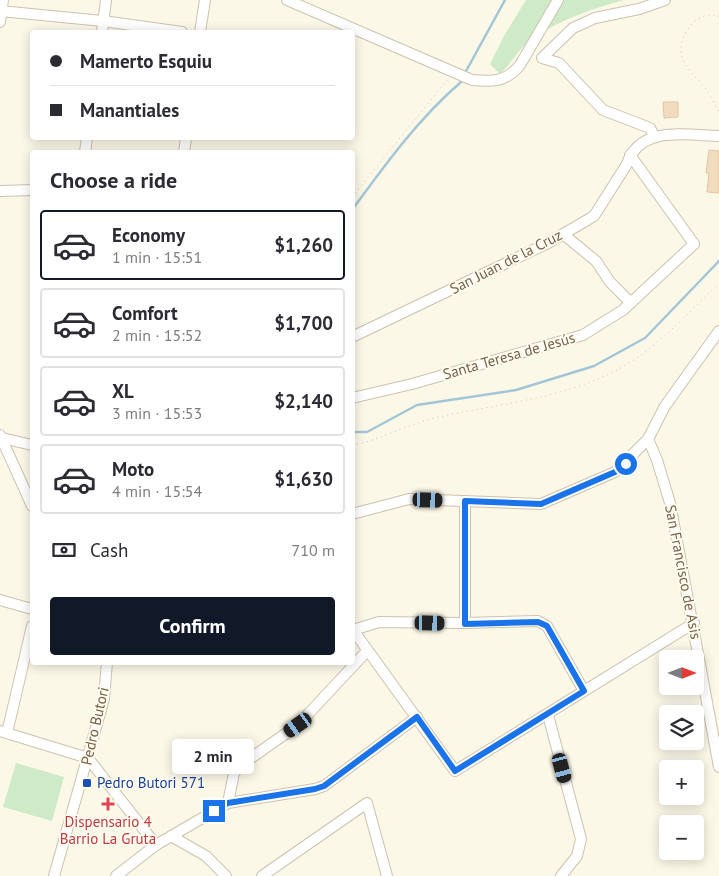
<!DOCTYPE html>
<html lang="en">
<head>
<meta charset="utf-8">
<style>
	body { margin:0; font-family:"PT Sans",sans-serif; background:#f2f2f3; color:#2b2b33; height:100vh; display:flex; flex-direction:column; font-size:19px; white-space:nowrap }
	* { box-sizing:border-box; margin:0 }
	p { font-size:16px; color:#7c7c81 }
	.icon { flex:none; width:28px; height:28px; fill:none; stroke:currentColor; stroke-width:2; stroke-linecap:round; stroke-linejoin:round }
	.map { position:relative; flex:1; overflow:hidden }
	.side { position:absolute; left:30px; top:150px; width:325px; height:515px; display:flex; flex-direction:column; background:#fff; border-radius:5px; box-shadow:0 2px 12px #0003 }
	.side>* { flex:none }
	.top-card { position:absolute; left:30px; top:30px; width:325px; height:110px; border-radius:5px; box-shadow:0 2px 12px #0003; display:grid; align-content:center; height:110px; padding:0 20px; background:#fff }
	.needle { width:32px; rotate:90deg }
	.controls { position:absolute; left:659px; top:650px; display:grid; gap:10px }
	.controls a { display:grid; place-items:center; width:45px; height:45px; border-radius:5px; background:#fff; box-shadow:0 2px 12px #0003; font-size:25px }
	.end { position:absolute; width:22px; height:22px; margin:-11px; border:6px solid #1a73e8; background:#fff; box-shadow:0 0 0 2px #fff }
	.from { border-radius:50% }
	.bubble { position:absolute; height:35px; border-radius:5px; background:#fff; box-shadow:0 2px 12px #0003; font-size:16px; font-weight:700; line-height:35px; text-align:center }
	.car { position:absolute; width:15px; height:30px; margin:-15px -8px; border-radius:6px; box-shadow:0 0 4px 1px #0007; background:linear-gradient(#222 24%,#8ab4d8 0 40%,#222 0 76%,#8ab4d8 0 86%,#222 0) }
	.top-card b { display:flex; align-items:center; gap:18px; height:48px; font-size:19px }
	.top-card b+b { border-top:1px solid #e1e1e2 }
	.top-card i { width:12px; height:12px; background:#2b2b33 }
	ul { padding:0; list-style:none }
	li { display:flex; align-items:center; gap:15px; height:70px; margin:0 10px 8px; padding:0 10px; border:2px solid #e1e1e2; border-radius:5px }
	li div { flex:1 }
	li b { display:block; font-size:19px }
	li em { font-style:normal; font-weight:700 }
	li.on { border-color:#111827 }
	li>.icon { width:45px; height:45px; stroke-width:1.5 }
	h2 { padding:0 20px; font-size:22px; line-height:60px }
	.pay { display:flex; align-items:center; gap:12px; height:55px; padding:0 20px; font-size:19px }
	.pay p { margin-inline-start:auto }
	.action { display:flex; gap:10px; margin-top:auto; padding:10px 20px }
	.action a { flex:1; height:58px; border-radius:5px; background:#111827; color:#fff; font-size:20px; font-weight:700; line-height:58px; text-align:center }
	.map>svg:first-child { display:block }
</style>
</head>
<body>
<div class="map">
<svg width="719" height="876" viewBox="0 0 719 876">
	<rect width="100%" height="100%" fill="#fcf8e8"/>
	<g fill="#cfeac6">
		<path d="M526 0H624C591 9 545 24 520 50 513 58 508 67 500 74L490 64 505 34Z"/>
		<polygon points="16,763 64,777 52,821 3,807"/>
	</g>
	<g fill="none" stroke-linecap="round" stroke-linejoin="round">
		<g stroke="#a3c6d7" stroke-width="2.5">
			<polyline points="465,73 505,0"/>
			<path d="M352 210C385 165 418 119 461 82"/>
			<polyline points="352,432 367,432 417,405 516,390 594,366 645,338 719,261"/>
		</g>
	</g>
	<g fill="#f1dcc0" stroke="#e3c5a1">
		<polygon points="663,102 678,102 678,117 664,118"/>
		<polygon points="709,150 719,151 719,193 707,192 709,173 706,173"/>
	</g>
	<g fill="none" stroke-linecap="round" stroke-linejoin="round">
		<g stroke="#cec1ae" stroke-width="12">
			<g id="minor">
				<path d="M287 0 472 80C493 82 506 82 520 65L558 0"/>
				<polyline points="0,11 103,21 182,32"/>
				<polyline points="0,22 3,0"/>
				<polyline points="102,32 106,0"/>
				<polyline points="200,32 205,0"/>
				<polyline points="654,136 650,128 603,110 559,63 542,58 573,28 595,18 639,9 665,0"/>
				<polyline points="85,152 87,138"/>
				<polyline points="184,152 186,138"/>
				<polyline points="0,191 32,190"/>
				<polyline points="563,234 596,261 610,282 631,303"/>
				<path d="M352 337 548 243 594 216 627 164C640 125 686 135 719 136"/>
				<polyline points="352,398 412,384 583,335 623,310 694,244 630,155"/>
				<polyline points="0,435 32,506"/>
				<polyline points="648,439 657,460 670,503 719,767"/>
				<polyline points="0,440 2,438 32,445"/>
				<polyline points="465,501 465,623"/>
				<polyline points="352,514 409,499 541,504 615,472 648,439 665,406 719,331"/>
				<polyline points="0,600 32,609"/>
				<polyline points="584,691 547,626 538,621 465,623 379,622 353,630 455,771 694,623"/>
				<polyline points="548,715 581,839 577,856 561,876"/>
				<polyline points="0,731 88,758"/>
				<polyline points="7,733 32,626"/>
				<polyline points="88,758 156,845"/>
				<polyline points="228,803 234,773 241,765 298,725 367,651"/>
				<polyline points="171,836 206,856 226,876"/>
				<polyline points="54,876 104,699 107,662"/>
				<polyline points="116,876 156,845 228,803 315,789 324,786 417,717"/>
				<polyline points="262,876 367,803 387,876"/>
			</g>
		</g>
		<g stroke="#d6c0a3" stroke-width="1" stroke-dasharray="1 4" stroke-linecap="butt">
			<path d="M719 17C698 7 676 37 682 57 687 70 697 78 706 89 711 96 715 105 719 113"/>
			<polyline points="352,197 448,79"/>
			<path d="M352 445C383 440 408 423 439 417 511 401 589 397 649 349 674 329 696 305 719 284"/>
		</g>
		<use href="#minor" stroke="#fff" stroke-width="10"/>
	</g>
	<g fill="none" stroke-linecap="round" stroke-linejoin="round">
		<polyline stroke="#1a73e8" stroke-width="6" points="214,811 228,803 315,789 324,786 417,717 455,771 584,691 547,626 538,622 465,624 465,501 541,504 615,472 626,464"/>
	</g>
	<rect fill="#1a4fb4" stroke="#fffbef" stroke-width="2" x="82" y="778" width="10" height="10" rx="2.5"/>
	<path fill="#e0444e" stroke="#fffbef" stroke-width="2" d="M105.5 796.5h5v5h5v5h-5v5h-5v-5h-5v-5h5z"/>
	<g text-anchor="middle" stroke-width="4" stroke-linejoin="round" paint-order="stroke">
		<g font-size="15" fill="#76624c" stroke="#fffbef">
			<text transform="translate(506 262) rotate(-27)" y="5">San Juan de la Cruz</text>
			<text transform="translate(509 356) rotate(-16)" y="5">Santa Teresa de Jesús</text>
			<text transform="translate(683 572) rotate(79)" y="5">San Francisco de Asis</text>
			<text transform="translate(95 726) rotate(-77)" y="5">Pedro Butori</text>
		</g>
		<g font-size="15" fill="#164399" stroke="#fffbef" text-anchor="start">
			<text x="97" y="788">Pedro Butori 571</text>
		</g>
		<g font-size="15" fill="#be3a42" stroke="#fffbef">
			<text x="108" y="827">Dispensario 4<tspan x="108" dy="17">Barrio La Gruta</tspan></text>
		</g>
	</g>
</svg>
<div class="controls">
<a><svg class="needle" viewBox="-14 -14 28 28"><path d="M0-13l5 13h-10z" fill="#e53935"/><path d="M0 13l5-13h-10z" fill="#7c7c81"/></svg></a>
<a><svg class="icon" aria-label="layers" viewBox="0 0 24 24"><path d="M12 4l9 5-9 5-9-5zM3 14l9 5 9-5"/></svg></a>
<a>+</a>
<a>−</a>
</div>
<i class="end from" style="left:626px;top:464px"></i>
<i class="end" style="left:214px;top:811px"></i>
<div class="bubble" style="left:172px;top:739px;width:82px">2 min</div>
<i class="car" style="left:428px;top:500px;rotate:92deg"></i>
<i class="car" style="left:430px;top:623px;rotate:91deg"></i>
<i class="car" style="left:298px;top:725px;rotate:235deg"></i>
<i class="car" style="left:562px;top:768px;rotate:165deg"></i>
<div class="top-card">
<b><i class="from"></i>Mamerto Esquiu</b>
<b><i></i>Manantiales</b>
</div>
<section class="side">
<h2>Choose a ride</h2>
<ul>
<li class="on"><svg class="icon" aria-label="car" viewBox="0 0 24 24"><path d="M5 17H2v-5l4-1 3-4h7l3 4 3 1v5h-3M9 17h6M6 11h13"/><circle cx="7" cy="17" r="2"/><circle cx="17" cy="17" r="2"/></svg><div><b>Economy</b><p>1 min · 15:51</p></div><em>$1,260</em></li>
<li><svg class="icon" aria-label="car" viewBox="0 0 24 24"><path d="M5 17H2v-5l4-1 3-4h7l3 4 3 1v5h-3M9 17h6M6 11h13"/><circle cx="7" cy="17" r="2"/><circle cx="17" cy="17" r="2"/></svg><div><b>Comfort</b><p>2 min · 15:52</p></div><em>$1,700</em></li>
<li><svg class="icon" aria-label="car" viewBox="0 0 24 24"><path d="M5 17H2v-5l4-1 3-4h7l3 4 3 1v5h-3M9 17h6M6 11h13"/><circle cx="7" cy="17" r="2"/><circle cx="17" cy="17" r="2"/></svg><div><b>XL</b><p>3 min · 15:53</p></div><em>$2,140</em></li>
<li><svg class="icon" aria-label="car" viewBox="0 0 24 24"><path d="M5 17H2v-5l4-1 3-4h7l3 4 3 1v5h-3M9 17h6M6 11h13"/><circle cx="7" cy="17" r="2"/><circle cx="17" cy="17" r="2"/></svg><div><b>Moto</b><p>4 min · 15:54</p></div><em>$1,630</em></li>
</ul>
<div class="pay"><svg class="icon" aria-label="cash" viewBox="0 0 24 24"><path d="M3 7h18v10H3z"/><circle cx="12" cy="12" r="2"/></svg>Cash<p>710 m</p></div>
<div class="action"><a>Confirm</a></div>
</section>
</div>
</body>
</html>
